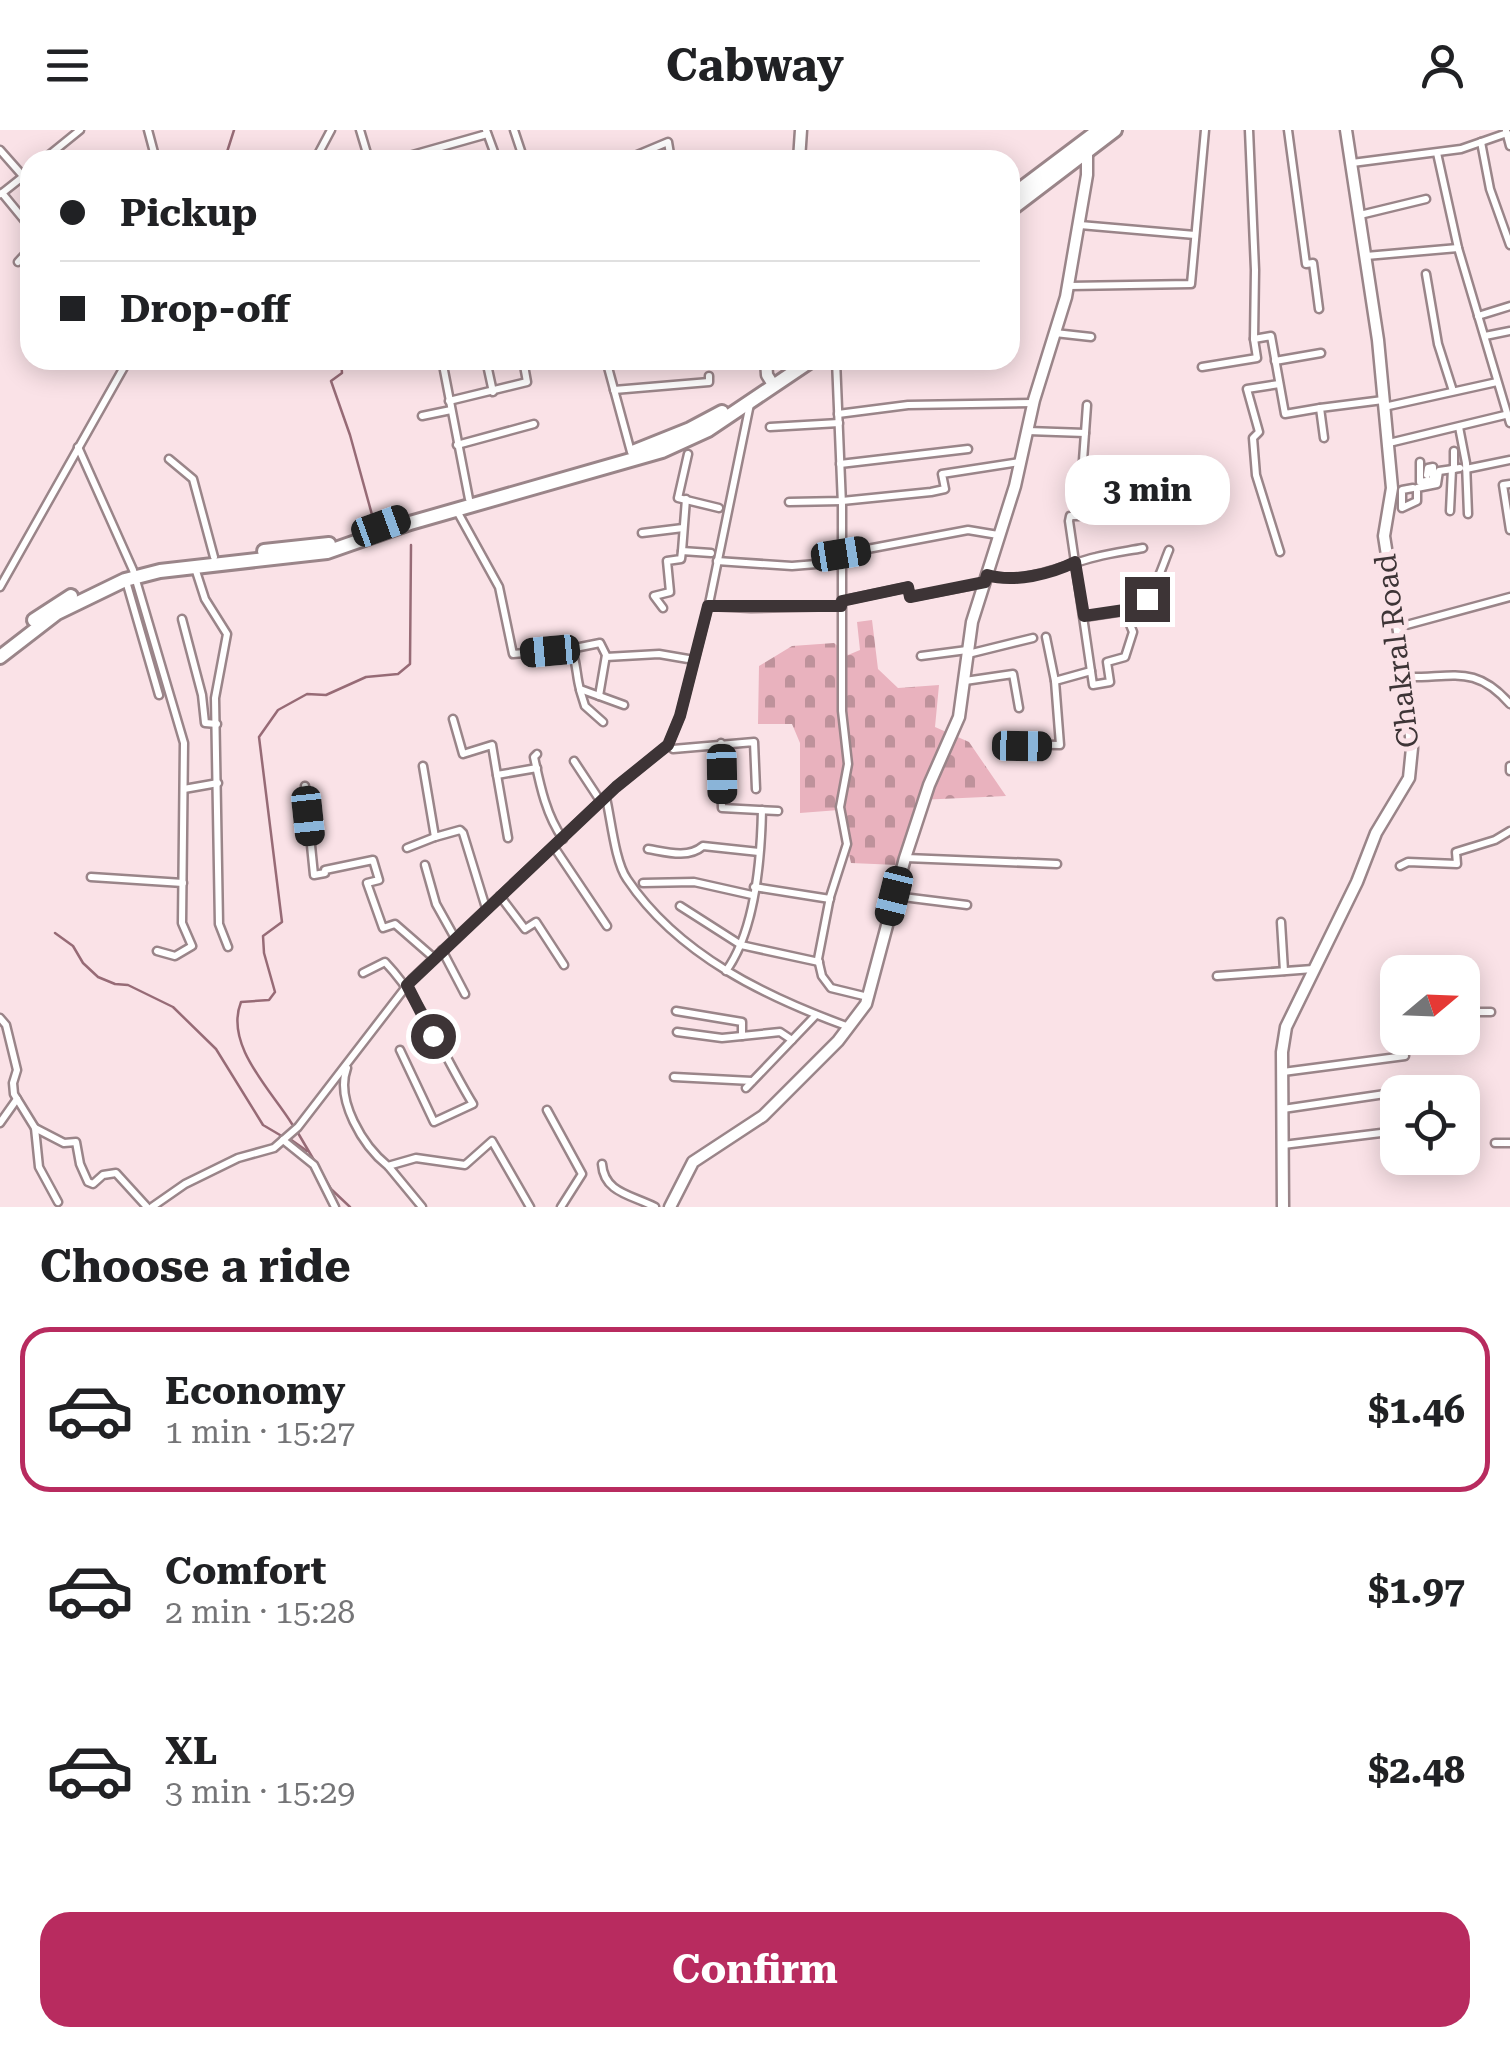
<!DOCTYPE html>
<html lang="en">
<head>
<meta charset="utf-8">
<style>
	body { margin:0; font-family:"Roboto Serif",serif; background:#f6f6f6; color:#202124; height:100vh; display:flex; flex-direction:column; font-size:38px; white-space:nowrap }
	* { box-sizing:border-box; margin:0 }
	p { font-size:32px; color:#757577 }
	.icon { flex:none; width:55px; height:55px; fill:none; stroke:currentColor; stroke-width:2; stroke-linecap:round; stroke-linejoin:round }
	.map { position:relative; height:1077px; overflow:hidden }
	.drawer { display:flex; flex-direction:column; background:#fff; flex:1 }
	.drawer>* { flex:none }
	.top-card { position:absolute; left:20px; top:20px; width:1000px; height:220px; border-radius:30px; box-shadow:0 5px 25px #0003; display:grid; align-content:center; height:220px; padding:0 40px; background:#fff }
	.needle { width:65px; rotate:71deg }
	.controls { position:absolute; left:1380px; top:825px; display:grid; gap:20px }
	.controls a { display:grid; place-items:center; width:100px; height:100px; border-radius:20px; background:#fff; box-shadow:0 5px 25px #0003; font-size:50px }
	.end { position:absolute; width:45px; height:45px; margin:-22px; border:12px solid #3d3436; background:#fff; box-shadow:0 0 0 5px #fff }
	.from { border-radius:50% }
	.bubble { position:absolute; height:70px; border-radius:30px; background:#fff; box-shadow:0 5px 25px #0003; font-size:32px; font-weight:700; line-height:70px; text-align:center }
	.car { position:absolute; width:30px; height:60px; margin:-30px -15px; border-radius:12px; box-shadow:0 0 8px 2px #0007; background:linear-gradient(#222 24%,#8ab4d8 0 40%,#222 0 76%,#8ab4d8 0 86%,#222 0) }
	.top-card b { display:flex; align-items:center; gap:35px; height:95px; font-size:38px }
	.top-card b+b { border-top:2px solid #e0e0e0 }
	.top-card i { width:25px; height:25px; background:#202124 }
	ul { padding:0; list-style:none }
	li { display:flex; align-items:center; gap:30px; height:165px; margin:0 20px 15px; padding:0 20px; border:5px solid transparent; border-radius:30px }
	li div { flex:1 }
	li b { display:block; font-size:38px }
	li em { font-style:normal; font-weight:700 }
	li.active { border-color:#b82b5f }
	li>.icon { width:90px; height:90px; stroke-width:1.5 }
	h2 { padding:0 40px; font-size:45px; line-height:120px }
	.button { display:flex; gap:20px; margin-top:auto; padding:20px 40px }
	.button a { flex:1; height:115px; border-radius:30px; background:#b82b5f; color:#fff; font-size:40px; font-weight:700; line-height:115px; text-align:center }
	header { display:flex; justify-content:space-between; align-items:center; height:130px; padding:0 40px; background:#fff; font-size:45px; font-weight:700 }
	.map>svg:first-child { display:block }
</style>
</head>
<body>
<header><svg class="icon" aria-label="menu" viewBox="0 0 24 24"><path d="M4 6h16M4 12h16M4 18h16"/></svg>Cabway<svg class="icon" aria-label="person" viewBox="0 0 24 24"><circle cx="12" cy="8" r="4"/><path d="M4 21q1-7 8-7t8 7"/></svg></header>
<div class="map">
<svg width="1510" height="1077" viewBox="0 0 1510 1077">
	<defs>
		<pattern id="cemetery-stones" width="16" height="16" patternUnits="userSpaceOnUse" patternTransform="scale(2.5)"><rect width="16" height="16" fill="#e9b2be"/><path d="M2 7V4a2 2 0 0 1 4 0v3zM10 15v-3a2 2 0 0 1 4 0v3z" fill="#be929b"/></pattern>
	</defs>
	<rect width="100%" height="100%" fill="#fae2e7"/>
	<polygon fill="url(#cemetery-stones)" points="872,490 878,539 898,558 939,555 935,597 969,612 1006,666 919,670 897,735 851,733 839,680 800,683 800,613 792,594 758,594 759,536 792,516 834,513 848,525 860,520 857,492"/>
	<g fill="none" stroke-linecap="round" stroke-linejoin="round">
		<g stroke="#976b76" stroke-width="2.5">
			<polyline points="228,30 227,22 234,0"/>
			<polyline points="341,230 342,243 331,251 350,305 374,392"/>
			<polyline points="55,803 73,816 83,833 98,847 115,854 128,855 173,877 216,919 263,995 280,1005"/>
			<path d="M292 994C271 960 224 915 241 872L269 870 275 862 264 823 263 806 282 792 259 607 278 580 307 564 326 565 366 547 398 544 410 534 411 415"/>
			<polyline points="298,1003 331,1059 350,1077"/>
			<polyline points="290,1009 307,1021"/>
		</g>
		<g stroke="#9a8589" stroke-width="11">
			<g id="street">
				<polyline points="148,0 156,30"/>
				<polyline points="360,0 369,30"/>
				<polyline points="486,0 497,30"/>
				<polyline points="514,0 524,30"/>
				<polyline points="1288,0 1306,134 1313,133 1319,179"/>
				<polyline points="1506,1 1510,16"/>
				<polyline points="1481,12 1490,59 1510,115"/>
				<polyline points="0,20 23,46"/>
				<polyline points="1437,23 1458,118 1510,293"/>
				<polyline points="43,30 80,0"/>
				<polyline points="315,30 331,0"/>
				<polyline points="395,30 487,4"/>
				<polyline points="625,30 668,12 671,30"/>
				<polyline points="1352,33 1461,19 1507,3"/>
				<polyline points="2,63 30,97"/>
				<polyline points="1,64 30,41"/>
				<polyline points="1360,85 1426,69"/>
				<polyline points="1080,95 1195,105"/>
				<polyline points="1366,126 1458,118"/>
				<polyline points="18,132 30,119"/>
				<polyline points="1426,144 1438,214 1453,261"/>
				<polyline points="1069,156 1191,154 1205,0"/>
				<polyline points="1478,186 1510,176"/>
				<polyline points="1055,203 1091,207"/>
				<polyline points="1485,206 1510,201"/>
				<polyline points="1254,209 1271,206 1285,284 1320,278"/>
				<polyline points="442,230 469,369"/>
				<polyline points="486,230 493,262"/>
				<polyline points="606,230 631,322"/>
				<polyline points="836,230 842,375 842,581 848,634 840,677 847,714 830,767 818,829 822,846 831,858 868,867"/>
				<polyline points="1275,231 1321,223"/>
				<polyline points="1202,237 1257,228 1254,209 1255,140 1249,0"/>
				<polyline points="1279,254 1247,259 1259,302 1253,308 1256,345 1280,422"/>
				<polyline points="614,260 709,252 709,246"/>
				<polyline points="449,271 527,252 523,230"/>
				<path d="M1087 275 1079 386H1070L1069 391 1093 555 1110 552 1107 532 1125 527 1133 502 1124 480C1153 475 1159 444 1169 420"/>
				<polyline points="1384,277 1497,252"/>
				<polyline points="838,284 908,275 1033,273"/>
				<polyline points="422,286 451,280"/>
				<polyline points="770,297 839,293"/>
				<polyline points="1459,297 1466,333 1468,384"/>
				<polyline points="1028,301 1085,303"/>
				<polyline points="1324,308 1320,278 1383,270"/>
				<polyline points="1389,313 1505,285"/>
				<polyline points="457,315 534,294"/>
				<polyline points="78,317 133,440 184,613 182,793 192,816 175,826 157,821"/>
				<polyline points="1454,321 1454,339"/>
				<polyline points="688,324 678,368 719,378"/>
				<polyline points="169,329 193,349 214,427"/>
				<polyline points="1420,332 1420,352 1433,350 1433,337 1428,338 1427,345"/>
				<polyline points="840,334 968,319"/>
				<polyline points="1466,339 1510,330"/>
				<polyline points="1510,354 1503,355 1510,400"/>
				<polyline points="1413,358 1402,360 1402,378 1417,371 1417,358 1437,354 1439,341 1460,338"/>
				<polyline points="789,372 842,371 931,362 945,359 942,344 1020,332"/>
				<polyline points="457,381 499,457 513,524 570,519 600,513 606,525 599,566"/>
				<polyline points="1450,381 1452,339"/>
				<polyline points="642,403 683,398"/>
				<polyline points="682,421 686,369"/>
				<polyline points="841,424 968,400 998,405"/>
				<polyline points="717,431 792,436 841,432"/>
				<polyline points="195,438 205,469 227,504 215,568 219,794 228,817"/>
				<path d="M987 445C1023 456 1062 435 1096 427 1111 423 1127 421 1143 418"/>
				<polyline points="126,451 159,565"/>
				<polyline points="0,457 128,230"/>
				<polyline points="841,471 908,457 910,467 984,453"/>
				<polyline points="708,476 751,478 841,476"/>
				<polyline points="663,478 654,466 670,462 667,431 681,429 682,421 711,423"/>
				<polyline points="1084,487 1124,481"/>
				<polyline points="182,489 202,565 205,593 217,594"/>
				<polyline points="1399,497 1510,467"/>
				<polyline points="1046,507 1055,551"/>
				<path d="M570 519C577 528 576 547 580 559L624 575"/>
				<polyline points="968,524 1033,508"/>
				<polyline points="921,526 967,520"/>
				<polyline points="606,527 659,524 694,530"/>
				<path d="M1406 547C1453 548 1475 534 1510 574"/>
				<polyline points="965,551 1013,544 1019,578"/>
				<polyline points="580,560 585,576 603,592"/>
				<polyline points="453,589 463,624 492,615 497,645"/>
				<polyline points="721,613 722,678 778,681"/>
				<polyline points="1006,614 1060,615 1055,551 1091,541"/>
				<polyline points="668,615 673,619 754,612 756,659"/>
				<path d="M537 624 534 627C540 655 546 685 563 709"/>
				<polyline points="574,631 601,672"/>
				<polyline points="423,636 435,707 460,700 463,703 486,778"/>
				<polyline points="1510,636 1510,641"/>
				<polyline points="305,656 314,745 325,743 325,740 373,730 379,750 367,753 383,798 395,794 434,828"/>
				<polyline points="184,659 218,653"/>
				<path d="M606 668C611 689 615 732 627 749 678 825 766 867 849 897"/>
				<polyline points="508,708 497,645 537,638"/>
				<polyline points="554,717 607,796"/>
				<polyline points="407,718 435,707"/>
				<path d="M648 719C666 722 688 729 703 716L759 722"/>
				<polyline points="906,728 1057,734"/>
				<polyline points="425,735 436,774 455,808"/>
				<polyline points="1400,736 1408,732 1457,734 1456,722 1495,710 1510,701"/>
				<polyline points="91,747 183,753"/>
				<polyline points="643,753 694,752 752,765"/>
				<polyline points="754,757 830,769"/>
				<polyline points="500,766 525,799 536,792 564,835"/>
				<polyline points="895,766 967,775"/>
				<polyline points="680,776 741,815 819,832"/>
				<polyline points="1281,792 1284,841"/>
				<polyline points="442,820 465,864"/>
				<path d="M726 841C755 801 761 729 762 680"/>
				<path d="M363 843 385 832C423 872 444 927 473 974L434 992 400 920"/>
				<polyline points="1217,846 1313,839"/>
				<polyline points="676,881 742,892 742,906"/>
				<polyline points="1462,882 1491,882"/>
				<polyline points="0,888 6,895 17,940 13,953 14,964 35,998 39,1037 58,1072"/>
				<polyline points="1397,898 1398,898"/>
				<polyline points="677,902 722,908 780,902 792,910"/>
				<path d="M347 938C335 970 363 1016 388 1036L416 1028 465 1035 492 1011 530 1077"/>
				<polyline points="1283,942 1405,926"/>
				<polyline points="674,947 752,951"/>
				<polyline points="746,958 816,885"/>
				<polyline points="1283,979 1385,964"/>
				<polyline points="547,980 582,1044 561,1077"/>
				<polyline points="0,993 17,969"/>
				<polyline points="35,998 64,1013 76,1012 80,1034 88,1052 93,1054 103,1045 116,1043 147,1077"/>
				<polyline points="283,1010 314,1035 335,1077"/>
				<polyline points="1495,1013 1510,1013"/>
				<polyline points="1283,1015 1381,1003"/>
				<path d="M602 1034C604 1063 632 1065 655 1077"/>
				<polyline points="389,1037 422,1077"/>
				<polyline points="152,1077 185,1054 238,1028 274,1018 298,997 412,849 616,657 668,615 680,586 710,469 750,274"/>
			</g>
		</g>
		<g stroke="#9a8589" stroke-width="15">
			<g id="secondary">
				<polyline points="799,30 801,0"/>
				<polyline points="766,230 767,245 774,256"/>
				<polyline points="670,1077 693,1032 763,986 838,911 866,874 905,728 929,655 959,587 972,492 1015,356 1034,270 1066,167 1087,45 1087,19"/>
				<polyline points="1283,1077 1282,922 1286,897 1357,752 1376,703 1409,648 1412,618 1405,540 1384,406 1392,358 1378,210 1346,0"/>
			</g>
		</g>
		<g stroke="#9a8589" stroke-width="18">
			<g id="highway">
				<polyline points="1010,67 1099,0"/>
				<polyline points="1010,80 1115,0"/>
				<polyline points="635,321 690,299 722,282"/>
				<polyline points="264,421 329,414"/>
				<polyline points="34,490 71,466"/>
				<polyline points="0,527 57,483 125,450 160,441 327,422 410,393 662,321 708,300 812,230"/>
			</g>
		</g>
		<use href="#street" stroke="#fff" stroke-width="6"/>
		<use href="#secondary" stroke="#fff" stroke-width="10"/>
		<use href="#highway" stroke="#fff" stroke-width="12"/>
	</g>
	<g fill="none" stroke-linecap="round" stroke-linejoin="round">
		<path stroke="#3d3436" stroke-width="12" d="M433 906 407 855 616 657 668 615 680 586 708 476H841L842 471 908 457 910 467 985 452 987 445C1014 453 1051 444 1075 432L1084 486 1138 478 1147 469"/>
	</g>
	<g text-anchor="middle" stroke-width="10" stroke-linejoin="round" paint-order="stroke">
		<g font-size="30" fill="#3d3436" stroke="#fae2e7">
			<text transform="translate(1397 521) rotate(-97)" y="10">Chakral Road</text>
		</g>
	</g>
</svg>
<div class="controls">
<a><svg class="needle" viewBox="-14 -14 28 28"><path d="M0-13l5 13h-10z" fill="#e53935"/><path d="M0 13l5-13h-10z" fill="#757577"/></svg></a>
<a><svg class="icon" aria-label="locate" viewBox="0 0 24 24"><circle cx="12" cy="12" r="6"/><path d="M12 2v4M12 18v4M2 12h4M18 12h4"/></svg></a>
</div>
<i class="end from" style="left:433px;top:906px"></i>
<i class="end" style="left:1147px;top:469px"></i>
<div class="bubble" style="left:1065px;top:325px;width:165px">3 min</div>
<i class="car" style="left:381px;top:396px;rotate:70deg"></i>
<i class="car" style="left:841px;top:424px;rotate:81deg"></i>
<i class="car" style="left:550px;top:521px;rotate:265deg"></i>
<i class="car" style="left:1022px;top:616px;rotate:91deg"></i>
<i class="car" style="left:722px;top:644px;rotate:179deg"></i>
<i class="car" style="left:308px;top:686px;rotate:174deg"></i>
<i class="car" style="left:894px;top:766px;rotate:194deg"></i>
<div class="top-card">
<b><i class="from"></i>Pickup</b>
<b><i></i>Drop-off</b>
</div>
</div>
<section class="drawer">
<h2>Choose a ride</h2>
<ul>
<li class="active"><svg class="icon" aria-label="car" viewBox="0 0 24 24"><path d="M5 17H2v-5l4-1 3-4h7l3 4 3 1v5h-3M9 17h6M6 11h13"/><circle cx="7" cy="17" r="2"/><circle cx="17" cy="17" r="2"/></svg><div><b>Economy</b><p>1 min · 15:27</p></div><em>$1.46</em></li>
<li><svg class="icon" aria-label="car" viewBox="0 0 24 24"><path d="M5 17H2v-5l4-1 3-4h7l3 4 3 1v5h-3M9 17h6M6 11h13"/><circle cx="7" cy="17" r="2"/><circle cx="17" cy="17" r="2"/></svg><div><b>Comfort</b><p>2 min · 15:28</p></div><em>$1.97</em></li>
<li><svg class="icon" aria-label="car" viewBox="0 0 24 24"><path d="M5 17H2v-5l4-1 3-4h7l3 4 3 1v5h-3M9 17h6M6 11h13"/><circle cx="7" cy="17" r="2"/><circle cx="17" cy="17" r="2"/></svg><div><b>XL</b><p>3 min · 15:29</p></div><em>$2.48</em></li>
</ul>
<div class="button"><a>Confirm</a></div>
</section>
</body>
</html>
